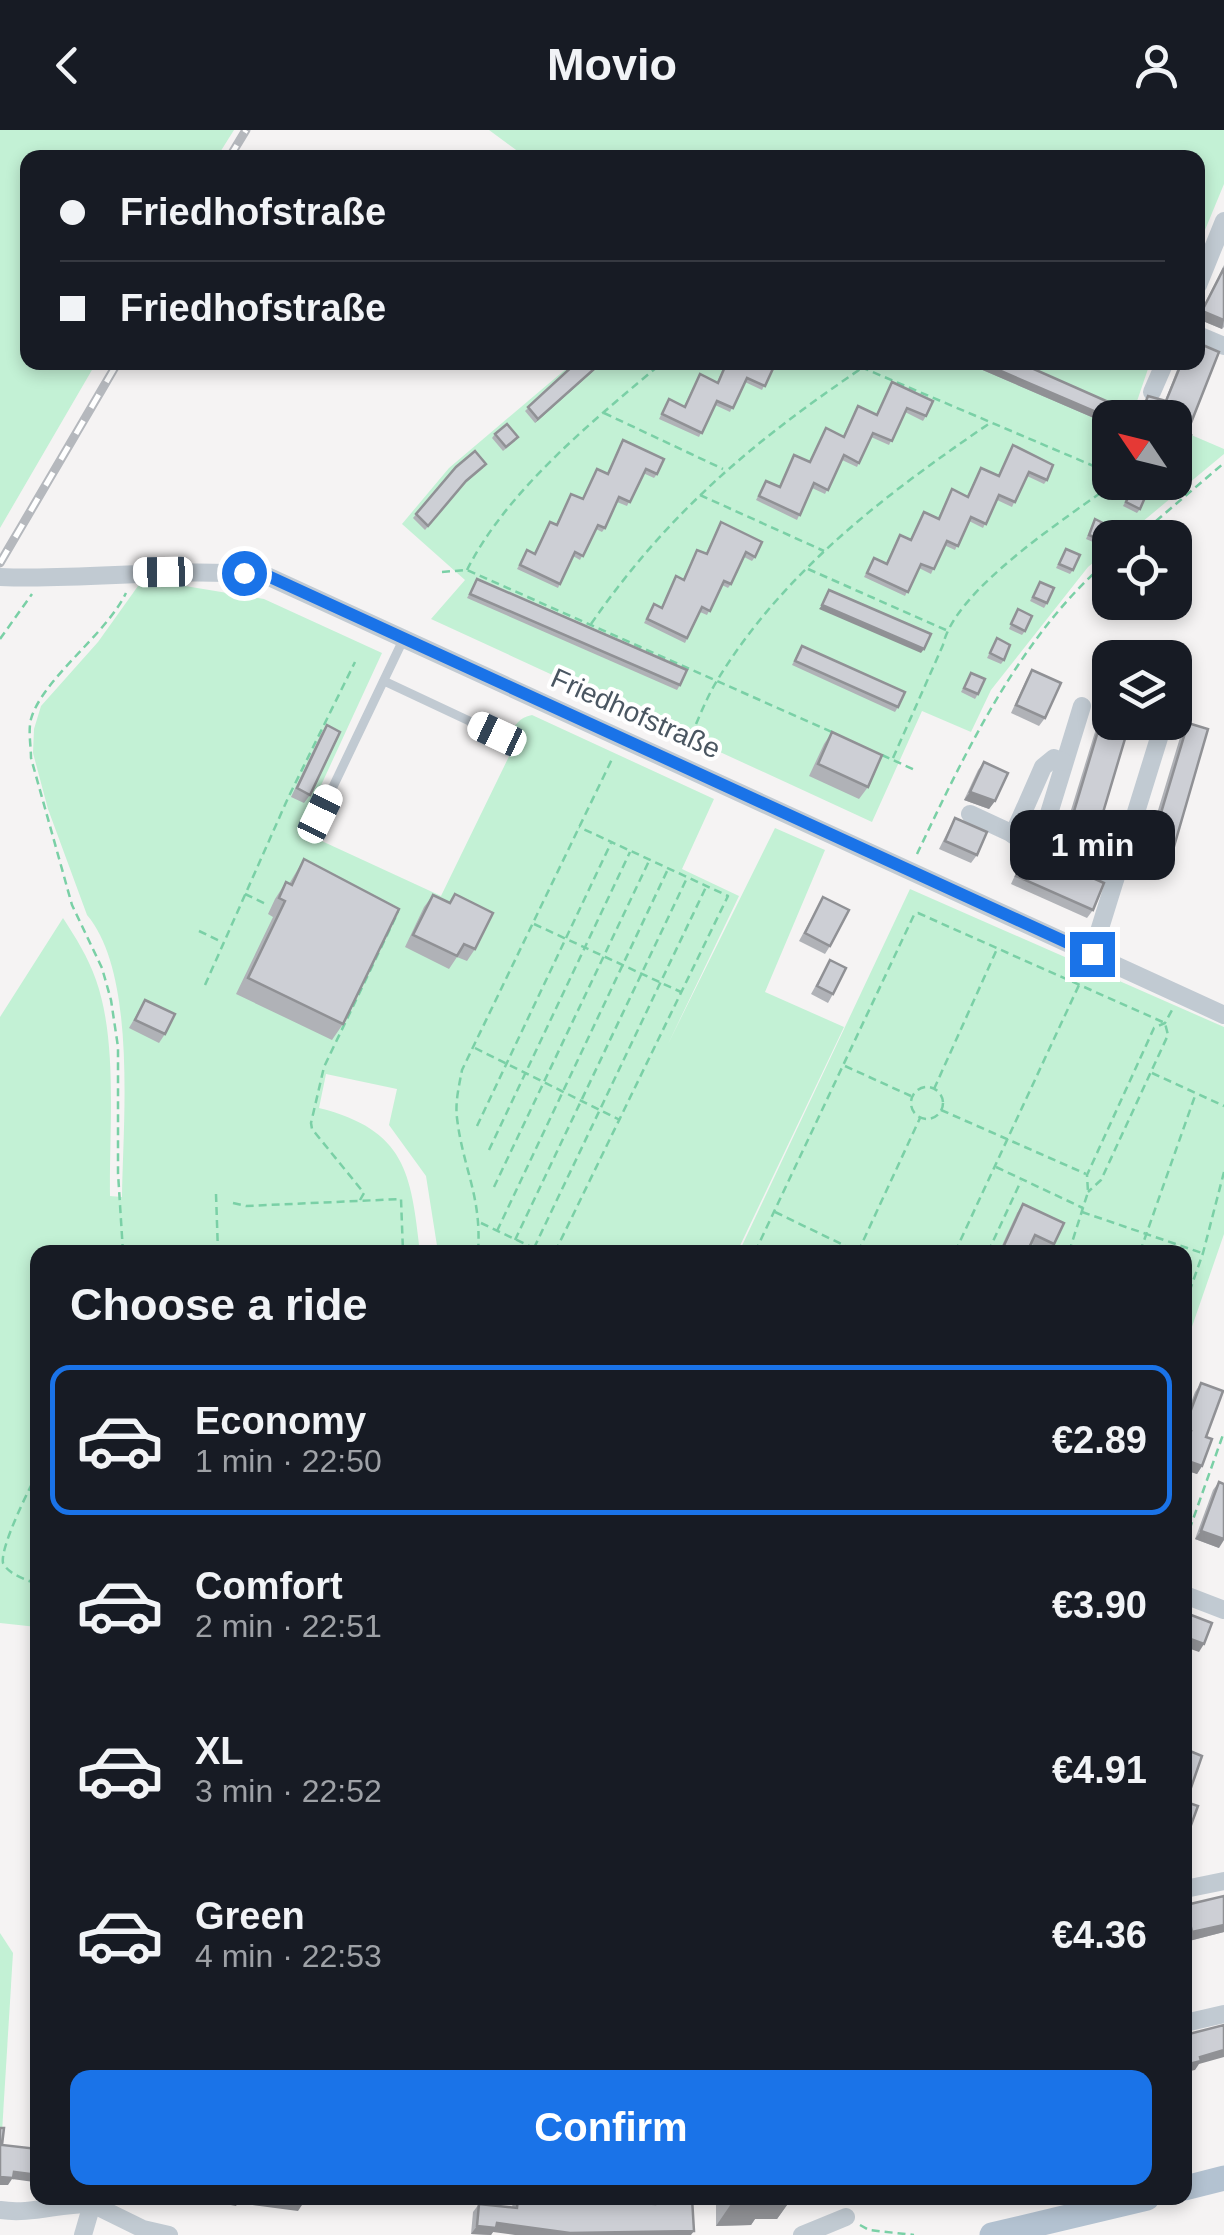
<!DOCTYPE html>
<html lang="en">
<head>
<meta charset="utf-8">
<style>
	body { margin:0; font-family:Helvetica,sans-serif; background:#242831; color:#f1f3f6; height:100vh; display:flex; flex-direction:column; font-size:38px; white-space:nowrap }
	* { box-sizing:border-box; margin:0 }
	p { font-size:32px; color:#9ea1a6 }
	.icon { flex:none; width:55px; height:55px; fill:none; stroke:currentColor; stroke-width:2; stroke-linecap:round; stroke-linejoin:round }
	.map { position:relative; flex:1; overflow:hidden }
	.panel { position:absolute; left:30px; top:1115px; width:1162px; height:960px; display:flex; flex-direction:column; background:#171b24; border-radius:20px; box-shadow:0 5px 15px #0003 }
	.panel>* { flex:none }
	.guide { position:absolute; left:20px; top:20px; width:1185px; height:220px; border-radius:20px; box-shadow:0 5px 15px #0003; display:grid; align-content:center; height:220px; padding:0 40px; background:#171b24 }
	.needle { width:65px; rotate:305deg }
	.fabs { position:absolute; left:1092px; top:270px; display:grid; gap:20px }
	.fabs a { display:grid; place-items:center; width:100px; height:100px; border-radius:20px; background:#171b24; box-shadow:0 5px 15px #0003; font-size:50px }
	.end { position:absolute; width:45px; height:45px; margin:-22px; border:12px solid #1a73e8; background:#fff; box-shadow:0 0 0 5px #fff }
	.from { border-radius:50% }
	.bubble { position:absolute; height:70px; border-radius:20px; background:#171b24; box-shadow:0 5px 15px #0003; font-size:32px; font-weight:700; line-height:70px; text-align:center }
	.car { position:absolute; width:30px; height:60px; margin:-30px -15px; border-radius:12px; box-shadow:0 0 8px 2px #0007; background:linear-gradient(#fff 24%,#345 0 40%,#fff 0 76%,#345 0 86%,#fff 0) }
	.guide b { display:flex; align-items:center; gap:35px; height:95px; font-size:38px }
	.guide b+b { border-top:2px solid #363941 }
	.guide i { width:25px; height:25px; background:#f1f3f6 }
	ul { padding:0; list-style:none }
	li { display:flex; align-items:center; gap:30px; height:150px; margin:0 20px 15px; padding:0 20px; border:5px solid transparent; border-radius:20px }
	li div { flex:1 }
	li b { display:block; font-size:38px }
	li em { font-style:normal; font-weight:700 }
	li.active { border-color:#1a73e8 }
	li>.icon { width:90px; height:90px; stroke-width:1.5 }
	h2 { padding:0 40px; font-size:45px; line-height:120px }
	.cta { display:flex; gap:20px; margin-top:auto; padding:20px 40px }
	.cta a { flex:1; height:115px; border-radius:20px; background:#1a73e8; color:#fff; font-size:40px; font-weight:700; line-height:115px; text-align:center }
	header { display:flex; justify-content:space-between; align-items:center; height:130px; padding:0 40px; background:#171b24; font-size:45px; font-weight:700 }
	.map>svg:first-child { display:block }
</style>
</head>
<body>
<header><svg class="icon" aria-label="back" viewBox="0 0 24 24"><path d="M15 5l-7 7 7 7"/></svg>Movio<svg class="icon" aria-label="person" viewBox="0 0 24 24"><circle cx="12" cy="8" r="4"/><path d="M4 21q1-7 8-7t8 7"/></svg></header>
<div class="map">
<svg width="1224" height="2105" viewBox="0 0 1224 2105">
	<rect width="100%" height="100%" fill="#f5f3f3"/>
	<g fill="#c3f1d5">
		<polygon points="0,0 234,0 217,27 28,28 28,232 96,233 0,398"/>
		<polygon points="489,0 1224,0 1224,54 1198,117 1198,28 527,28"/>
		<polygon points="573,233 1150,233 1134,280 1151,287 1110,288 1110,352 1175,352 1175,298 1224,319 1224,324 1124,407 1110,408 1110,419 1088,437 991,560 971,602 922,581 872,692 431,489 465,450 402,394 449,338"/>
		<path d="M143 449 264 469 382 523 300 701 441 766 517 610 510 606C515 594 519 588 532 585L714 669 682 739 739 766 668 914 775 698 825 720 765 862 844 897 737 1122H438L426 1046 389 995 397 959 326 944 319 978C406 1000 411 1043 420 1122H38L37 1497 0 1493V887L63 788C76 808 88 827 96 850 118 912 109 1000 110 1066L122 1067C123 992 137 844 87 785L48 679 33 623 34 599 41 576 98 512Z"/>
		<polygon points="910,759 1224,897 1224,1104 1185,1217 1185,1122 739,1122"/>
		<polygon points="0,1803 13,1823 2,2002 0,2002"/>
	</g>
	<g fill="none" stroke-linecap="round" stroke-linejoin="round">
		<g stroke="#7ad0a6" stroke-width="2.5" stroke-dasharray="8 5" stroke-linecap="butt">
			<polyline points="849,232 1110,343"/>
			<polyline points="604,283 723,339"/>
			<polyline points="1132,352 1149,360"/>
			<polyline points="700,365 824,421"/>
			<polyline points="1136,408 1224,333"/>
			<polyline points="808,439 946,500"/>
			<path d="M467 440C507 360 595 289 663 232"/>
			<polyline points="442,442 467,440 834,603"/>
			<path d="M591 494C668 383 751 313 862 238"/>
			<polyline points="0,509 32,464"/>
			<path d="M686 618C696 595 705 570 718 549 785 440 886 364 990 293"/>
			<polyline points="882,625 917,641"/>
			<path d="M893 628 943 515C955 459 1069 386 1116 352"/>
			<path d="M917 724C966 621 1021 504 1110 429"/>
			<polyline points="245,764 266,774"/>
			<polyline points="534,794 681,862"/>
			<polyline points="199,801 222,812"/>
			<polyline points="205,855 288,668 355,532"/>
			<polyline points="475,918 620,990"/>
			<polyline points="845,936 911,966"/>
			<polyline points="1152,943 1224,976"/>
			<circle cx="927" cy="973" r="16"/>
			<polyline points="934,959 997,819"/>
			<polyline points="941,980 1086,1044"/>
			<polyline points="477,996 611,713"/>
			<polyline points="489,1020 630,722"/>
			<polyline points="996,1037 1083,1078"/>
			<polyline points="494,1057 649,731"/>
			<polyline points="216,1064 218,1122"/>
			<polyline points="360,1070 364,1063 312,999 311,993 324,937 398,782"/>
			<polyline points="233,1073 246,1076 401,1069 403,1122"/>
			<polyline points="775,1082 858,1122"/>
			<polyline points="1082,1082 1202,1123"/>
			<polyline points="481,1093 542,1122"/>
			<polyline points="497,1101 668,739"/>
			<polyline points="515,1110 686,750"/>
			<polyline points="534,1118 706,757"/>
			<path d="M123 1122 118 1043V917L111 870 102 838 72 775 31 628C31 616 28 601 31 589 43 548 105 506 126 463"/>
			<path d="M478 1122C482 1066 463 1039 457 988 455 972 459 956 462 940L613 627"/>
			<polyline points="555,1122 728,766 579,697"/>
			<polyline points="755,1122 914,785 918,783 1165,893 1168,905 1101,1050 1088,1062"/>
			<polyline points="858,1122 920,988"/>
			<polyline points="955,1122 1079,855"/>
			<polyline points="988,1122 1021,1051"/>
			<polyline points="1069,1122 1088,1062 1087,1045 1154,898 1165,893 1172,880"/>
			<polyline points="1140,1122 1196,963"/>
			<polyline points="1185,1174 1203,1123 1224,1042"/>
			<path d="M38 1342C29 1359 0 1417 3 1433 8 1444 26 1450 38 1454"/>
			<polyline points="1185,1412 1224,1302"/>
			<polyline points="860,2095 869,2100 914,2105"/>
		</g>
		<g stroke="#c1cad2" stroke-width="9">
			<polyline points="384,551 497,604"/>
			<polyline points="310,705 404,508"/>
		</g>
		<g stroke="#c1cad2" stroke-width="18">
			<polyline points="1198,155 1224,91"/>
			<polyline points="1198,205 1224,216"/>
			<polyline points="1152,262 1165,232"/>
			<path d="M0 447C89 451 178 436 267 446L1224 885"/>
			<polyline points="1082,576 1039,716 1115,749"/>
			<polyline points="970,684 1039,716"/>
			<polyline points="1013,705 1043,637 1054,628 1064,632"/>
			<polyline points="1092,824 1163,595"/>
			<polyline points="1185,1465 1224,1480"/>
			<polyline points="1185,1759 1224,1751"/>
			<polyline points="1185,1893 1224,1884"/>
			<path d="M0 2080C31 2085 60 2073 92 2074"/>
			<polyline points="83,2105 92,2074 143,2099 169,2105"/>
			<polyline points="802,2105 846,2087"/>
		</g>
		<g stroke="#b3c2d1" stroke-width="25">
			<polyline points="1185,2058 1224,2048"/>
			<polyline points="992,2105 1147,2068"/>
		</g>
		<g stroke="#b5b8bd" stroke-width="9">
			<g id="rail">
				<polyline points="229,28 246,0"/>
				<polyline points="0,433 118,232"/>
			</g>
		</g>
		<use href="#rail" stroke="#fff" stroke-width="5" stroke-dasharray="15" stroke-linecap="butt"/>
	</g>
	<g fill="#b0b2b7">
		<polygon points="1224,135 1224,197 1222,199 1198,189 1198,187"/>
		<polygon points="577,232 603,232 535,293 525,281"/>
		<polygon points="726,232 776,232 762,260 745,252 730,282 715,275 699,307 659,289 669,269 684,276 700,244 717,252"/>
		<polygon points="784,232 798,232 795,237"/>
		<polygon points="964,232 1018,232 1139,285 1148,266 1165,271 1180,232 1198,232 1187,303 1180,325 1175,323 1175,288 1110,288 1110,295"/>
		<polygon points="892,252 926,286 923,291 905,282 889,315 871,307 857,337 842,330 825,364 812,358 797,390 756,370 766,351 779,357 794,325 809,332 826,298 843,306 858,276 876,285"/>
		<polygon points="495,304 515,311 503,321 492,308"/>
		<polygon points="623,310 657,344 654,348 643,343 627,376 617,372 605,398 602,402 596,399 580,430 573,426 558,458 517,439 527,420 534,423 550,392 556,395 571,364 582,369 597,339 607,344"/>
		<polygon points="1013,315 1047,350 1044,354 1027,346 1012,377 997,370 983,398 969,391 955,420 944,415 931,444 919,438 905,466 864,447 874,428 886,433 900,405 910,410 924,382 938,388 952,359 967,366 981,338 998,346"/>
		<polygon points="456,337 483,338 463,355 425,400 413,388"/>
		<polygon points="1133,357 1140,379 1137,383 1123,376"/>
		<polygon points="1095,389 1103,411 1100,415 1086,409"/>
		<polygon points="721,392 755,427 752,431 744,427 731,454 728,458 722,455 707,485 700,482 685,513 644,493 654,474 661,478 676,446 683,449 697,420 706,423"/>
		<polygon points="1066,419 1073,440 1070,444 1056,438"/>
		<polygon points="477,449 680,555 677,560 467,468"/>
		<polygon points="1040,452 1047,473 1044,478 1030,471"/>
		<polygon points="1018,479 1025,501 1022,505 1009,499"/>
		<polygon points="997,508 1004,530 1001,534 987,528"/>
		<polygon points="802,516 898,577 895,582 792,535"/>
		<polygon points="1032,540 1045,588 1039,596 1011,583 1027,548"/>
		<polygon points="971,543 978,564 975,569 961,562"/>
		<polygon points="1108,568 1091,714 1063,706 1103,576"/>
		<polygon points="1188,593 1173,720 1167,728 1147,722 1143,731 1135,728 1143,708 1149,710 1182,601"/>
		<polygon points="327,595 310,665 304,673 291,667 321,604"/>
		<polygon points="832,602 868,657 859,669 809,646 824,614"/>
		<polygon points="984,632 995,671 989,679 964,670 978,640"/>
		<polygon points="955,688 977,725 971,733 939,719 950,697"/>
		<polygon points="1028,719 1093,780 1087,788 1011,754 1023,728"/>
		<polygon points="304,729 343,894 332,910 236,864 273,787 268,784 275,769 286,752 289,754"/>
		<polygon points="455,764 475,819 467,831 457,827 449,839 405,817 424,777 433,765 449,773"/>
		<polygon points="823,767 830,816 825,824 799,811"/>
		<polygon points="830,830 833,864 828,873 811,864"/>
		<polygon points="145,870 165,904 159,913 129,898"/>
		<polygon points="1023,1074 1054,1114 1048,1122 1031,1114 1027,1122 999,1122 1017,1083"/>
		<polygon points="1201,1253 1206,1307 1202,1336 1197,1344 1185,1340 1185,1289 1195,1262"/>
		<polygon points="1219,1352 1219,1418 1195,1409 1213,1360"/>
		<polygon points="1224,1766 1224,1802 1185,1812 1185,1776"/>
		<polygon points="514,2068 624,2068 623,2072 649,2074 650,2068 692,2068 493,2102 491,2105 471,2104 473,2082 479,2074 512,2077"/>
		<polygon points="716,2068 792,2068 777,2089 755,2089 751,2095 716,2096"/>
	</g>
	<g fill="#909195">
		<polygon points="1202,181 1224,190 1222,199 1198,189"/>
		<polygon points="602,232 603,232 535,293 538,289"/>
		<polygon points="964,232 980,232 1110,288 1110,295"/>
		<polygon points="1175,316 1184,320 1180,325 1175,323"/>
		<polygon points="822,475 924,519 921,523 819,479"/>
		<polygon points="970,662 995,671 989,679 964,670"/>
		<polygon points="1069,698 1096,706 1091,714 1063,706"/>
		<polygon points="1152,713 1173,720 1167,728 1146,722"/>
		<polygon points="1138,724 1146,726 1143,731 1135,728"/>
		<polygon points="1185,1330 1202,1336 1197,1344 1185,1340"/>
		<polygon points="1201,1401 1224,1409 1224,1410 1219,1418 1195,1409"/>
		<polygon points="1185,1507 1204,1514 1199,1522 1185,1517"/>
		<polygon points="1224,1795 1224,1802 1185,1812 1192,1802"/>
		<polygon points="1224,1920 1224,1927 1199,1934 1195,1940 1185,1942 1185,1935 1200,1927"/>
		<polygon points="14,2042 38,2045 38,2047 34,2052 12,2049 8,2055 0,2055 0,2047"/>
		<polygon points="194,2068 268,2068 304,2072 298,2081 238,2073 236,2076"/>
		<polygon points="766,2068 792,2068 777,2089 755,2089 751,2095 716,2096 731,2074"/>
		<polygon points="497,2093 694,2101 691,2105 515,2105 493,2102 491,2105 471,2104 477,2096"/>
	</g>
	<g fill="#cdcfd5" stroke="#909195" stroke-width="2.5">
		<polygon points="1224,138 1224,190 1202,181"/>
		<polygon points="1198,213 1219,222 1187,303 1191,305 1184,320 1175,316 1175,288 1110,288 980,232 1018,232 1140,286 1148,266 1166,271 1182,232 1198,232"/>
		<polygon points="577,232 602,232 538,289 528,277"/>
		<polygon points="727,232 776,232 765,256 747,248 733,278 717,271 702,303 662,284 669,269 685,277 700,244 718,253"/>
		<polygon points="892,252 933,271 926,286 907,278 892,311 873,303 859,333 844,325 828,360 814,353 800,385 759,366 766,351 780,357 794,325 810,332 826,298 844,307 858,276 877,285"/>
		<polygon points="507,294 518,307 506,317 495,304"/>
		<polygon points="623,310 664,329 657,344 646,339 630,372 619,367 605,398 598,395 583,426 575,422 560,454 520,435 527,420 535,424 550,392 557,395 571,364 583,369 597,339 608,344"/>
		<polygon points="1013,315 1053,335 1047,350 1029,342 1015,372 999,365 986,394 971,387 958,416 947,411 934,439 921,434 908,462 867,443 874,428 887,434 900,405 911,410 924,382 939,389 952,359 968,367 981,338 999,346"/>
		<polygon points="475,321 486,334 466,351 428,396 416,384 456,337"/>
		<polygon points="1133,357 1147,363 1140,379 1126,372"/>
		<polygon points="1095,389 1109,396 1103,411 1089,405"/>
		<polygon points="721,392 762,412 755,427 746,422 731,454 724,451 710,481 702,477 687,508 647,489 654,474 662,478 676,446 684,450 697,420 707,424"/>
		<polygon points="1066,419 1080,425 1073,440 1059,434"/>
		<polygon points="477,449 687,540 680,555 470,464"/>
		<polygon points="1040,452 1054,458 1047,473 1033,467"/>
		<polygon points="829,460 931,504 924,519 822,475"/>
		<polygon points="1018,479 1032,486 1025,501 1011,494"/>
		<polygon points="997,508 1010,515 1004,530 990,523"/>
		<polygon points="802,516 905,562 898,577 795,531"/>
		<polygon points="1032,540 1061,553 1045,588 1016,575"/>
		<polygon points="971,543 985,549 978,564 964,558"/>
		<polygon points="1108,568 1110,568 1110,592 1130,592 1096,706 1069,698"/>
		<polygon points="1188,593 1208,599 1173,720 1152,713"/>
		<polygon points="327,595 340,602 310,665 297,658"/>
		<polygon points="832,602 882,625 868,657 818,634"/>
		<polygon points="984,632 1008,643 995,671 970,662"/>
		<polygon points="955,688 987,702 977,725 945,711"/>
		<polygon points="1143,708 1151,711 1146,726 1138,724"/>
		<polygon points="1028,719 1104,753 1093,780 1016,746"/>
		<polygon points="304,729 399,779 343,894 248,848 285,771 279,768 286,752 292,755"/>
		<polygon points="455,764 493,783 475,819 464,814 457,826 413,805 433,765 450,773"/>
		<polygon points="823,767 849,780 830,816 805,803"/>
		<polygon points="830,830 846,838 833,864 817,856"/>
		<polygon points="145,870 175,884 165,904 135,890"/>
		<polygon points="1023,1074 1064,1093 1054,1114 1035,1105 1027,1122 1001,1122"/>
		<polygon points="430,1119 430,1122 414,1122 414,1120"/>
		<polygon points="1201,1253 1223,1261 1206,1307 1212,1309 1202,1336 1185,1330 1185,1317 1191,1301 1185,1299 1185,1296"/>
		<polygon points="1219,1352 1224,1354 1224,1409 1201,1401"/>
		<polygon points="1186,1483 1212,1493 1204,1514 1185,1507"/>
		<polygon points="1185,1619 1202,1626 1186,1672 1198,1676 1187,1706 1185,1705"/>
		<polygon points="1224,1766 1224,1795 1192,1802 1186,1775"/>
		<polygon points="1224,1895 1224,1920 1200,1927 1201,1931 1185,1935 1185,1905"/>
		<polygon points="0,1998 4,1998 2,2015 38,2019 38,2045 14,2042 13,2048 0,2047"/>
		<polygon points="268,2068 304,2068 304,2072"/>
		<polygon points="518,2068 624,2068 623,2072 655,2074 655,2068 692,2068 694,2101 570,2103 497,2093 496,2098 477,2096 479,2074 517,2078"/>
		<polygon points="731,2068 792,2068 766,2068 766,2074 731,2074"/>
	</g>
	<g fill="none" stroke-linecap="round" stroke-linejoin="round">
		<polyline stroke="#1a73e8" stroke-width="12" points="244,443 268,446 1092,824"/>
	</g>
	<g text-anchor="middle" stroke-width="8" stroke-linejoin="round" paint-order="stroke">
		<g font-size="28" fill="#4a5661" stroke="#fff">
			<text transform="translate(636 583) rotate(24)" y="10">Friedhofstraße</text>
		</g>
	</g>
</svg>
<div class="fabs">
<a><svg class="needle" viewBox="-14 -14 28 28"><path d="M0-13l5 13h-10z" fill="#e53935"/><path d="M0 13l5-13h-10z" fill="#9ea1a6"/></svg></a>
<a><svg class="icon" aria-label="locate" viewBox="0 0 24 24"><circle cx="12" cy="12" r="6"/><path d="M12 2v4M12 18v4M2 12h4M18 12h4"/></svg></a>
<a><svg class="icon" aria-label="layers" viewBox="0 0 24 24"><path d="M12 4l9 5-9 5-9-5zM3 14l9 5 9-5"/></svg></a>
</div>
<i class="end from" style="left:244px;top:443px"></i>
<i class="end" style="left:1092px;top:824px"></i>
<div class="bubble" style="left:1010px;top:680px;width:165px">1 min</div>
<i class="car" style="left:163px;top:442px;rotate:269deg"></i>
<i class="car" style="left:497px;top:604px;rotate:295deg"></i>
<i class="car" style="left:320px;top:684px;rotate:26deg"></i>
<div class="guide">
<b><i class="from"></i>Friedhofstraße</b>
<b><i></i>Friedhofstraße</b>
</div>
<section class="panel">
<h2>Choose a ride</h2>
<ul>
<li class="active"><svg class="icon" aria-label="car" viewBox="0 0 24 24"><path d="M5 17H2v-5l4-1 3-4h7l3 4 3 1v5h-3M9 17h6M6 11h13"/><circle cx="7" cy="17" r="2"/><circle cx="17" cy="17" r="2"/></svg><div><b>Economy</b><p>1 min · 22:50</p></div><em>€2.89</em></li>
<li><svg class="icon" aria-label="car" viewBox="0 0 24 24"><path d="M5 17H2v-5l4-1 3-4h7l3 4 3 1v5h-3M9 17h6M6 11h13"/><circle cx="7" cy="17" r="2"/><circle cx="17" cy="17" r="2"/></svg><div><b>Comfort</b><p>2 min · 22:51</p></div><em>€3.90</em></li>
<li><svg class="icon" aria-label="car" viewBox="0 0 24 24"><path d="M5 17H2v-5l4-1 3-4h7l3 4 3 1v5h-3M9 17h6M6 11h13"/><circle cx="7" cy="17" r="2"/><circle cx="17" cy="17" r="2"/></svg><div><b>XL</b><p>3 min · 22:52</p></div><em>€4.91</em></li>
<li><svg class="icon" aria-label="car" viewBox="0 0 24 24"><path d="M5 17H2v-5l4-1 3-4h7l3 4 3 1v5h-3M9 17h6M6 11h13"/><circle cx="7" cy="17" r="2"/><circle cx="17" cy="17" r="2"/></svg><div><b>Green</b><p>4 min · 22:53</p></div><em>€4.36</em></li>
</ul>
<div class="cta"><a>Confirm</a></div>
</section>
</div>
</body>
</html>
